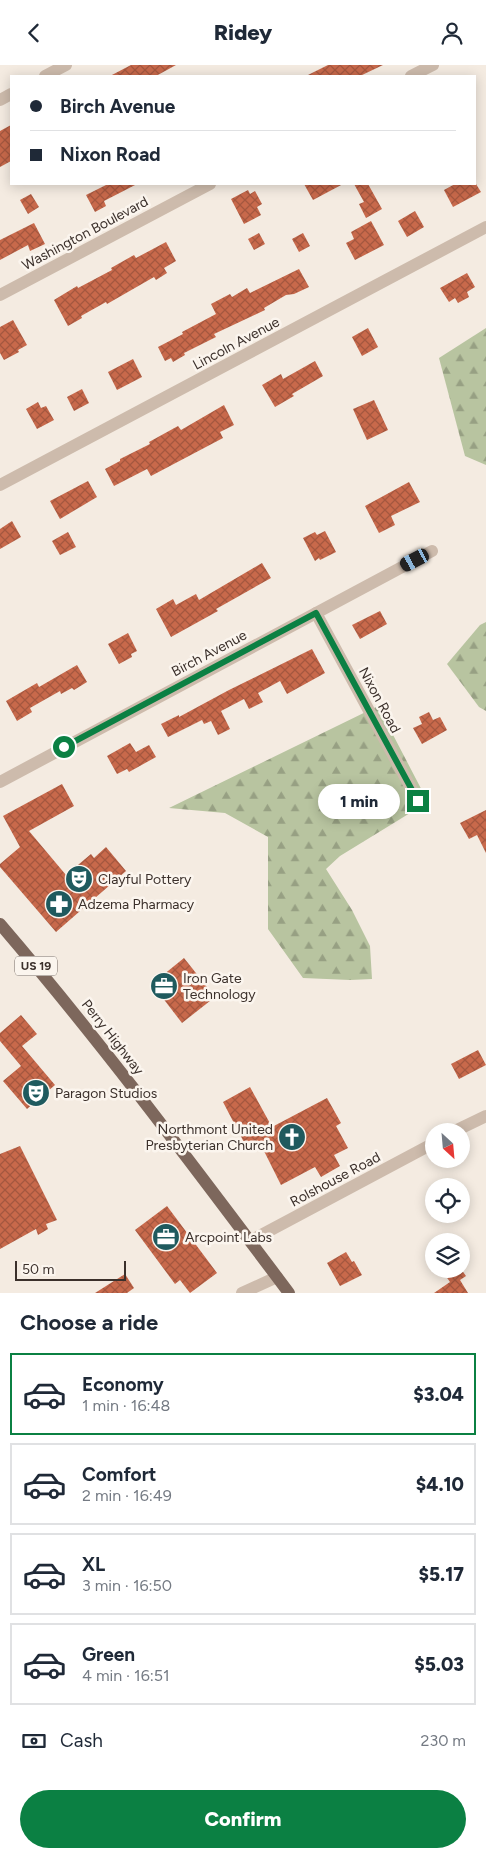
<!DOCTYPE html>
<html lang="en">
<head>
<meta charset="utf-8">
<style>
	body { margin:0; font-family:Figtree,sans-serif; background:#f6f6f7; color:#1f2937; height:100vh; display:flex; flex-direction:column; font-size:19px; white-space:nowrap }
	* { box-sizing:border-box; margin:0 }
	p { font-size:16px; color:#747a83 }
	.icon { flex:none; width:28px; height:28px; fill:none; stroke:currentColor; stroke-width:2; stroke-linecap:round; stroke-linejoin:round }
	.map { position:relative; height:1228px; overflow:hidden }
	.side { display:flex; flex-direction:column; background:#fff; flex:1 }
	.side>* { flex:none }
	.hud { position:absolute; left:10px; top:10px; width:466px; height:110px; border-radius:0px; box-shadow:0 2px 12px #0003; display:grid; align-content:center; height:110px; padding:0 20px; background:#fff }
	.needle { width:32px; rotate:154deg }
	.controls { position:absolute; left:425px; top:1058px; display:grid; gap:10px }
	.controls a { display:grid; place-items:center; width:45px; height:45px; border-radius:50%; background:#fff; box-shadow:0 2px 12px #0003; font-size:25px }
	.scale { position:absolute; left:15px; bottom:12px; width:111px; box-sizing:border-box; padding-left:5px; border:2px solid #3b302b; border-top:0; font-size:14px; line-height:18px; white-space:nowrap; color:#3b302b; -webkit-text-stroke:4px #fbf5ee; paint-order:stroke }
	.end { position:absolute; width:22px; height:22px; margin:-11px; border:6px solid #0b8043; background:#fff; box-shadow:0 0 0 2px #fff }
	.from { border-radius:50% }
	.bubble { position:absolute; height:35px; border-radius:18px; background:#fff; box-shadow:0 2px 12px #0003; font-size:16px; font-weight:800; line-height:35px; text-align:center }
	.car { position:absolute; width:15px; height:30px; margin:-15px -8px; border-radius:6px; box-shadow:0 0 4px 1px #0007; background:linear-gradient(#222 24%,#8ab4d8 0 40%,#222 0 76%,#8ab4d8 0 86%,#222 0) }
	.hud b { display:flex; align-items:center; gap:18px; height:48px; font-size:19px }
	.hud b+b { border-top:1px solid #e0e1e3 }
	.hud i { width:12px; height:12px; background:#1f2937 }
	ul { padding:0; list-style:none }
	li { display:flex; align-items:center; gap:15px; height:82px; margin:0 10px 8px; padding:0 10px; border:2px solid #e0e1e3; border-radius:0px }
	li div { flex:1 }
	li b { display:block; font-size:19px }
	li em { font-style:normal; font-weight:800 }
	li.current { border-color:#0b8043 }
	li>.icon { width:45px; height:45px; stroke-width:1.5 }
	h2 { padding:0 20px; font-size:22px; line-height:60px }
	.pay { display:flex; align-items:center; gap:12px; height:55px; padding:0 20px; font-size:19px }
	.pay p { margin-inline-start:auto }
	.cta { display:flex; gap:10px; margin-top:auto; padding:10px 20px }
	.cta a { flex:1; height:58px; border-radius:30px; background:#0b8043; color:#fff; font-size:20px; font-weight:800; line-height:58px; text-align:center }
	header { display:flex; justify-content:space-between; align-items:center; height:65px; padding:0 20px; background:#fff; font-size:22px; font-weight:800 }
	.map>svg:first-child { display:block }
</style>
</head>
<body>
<header><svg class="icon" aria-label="back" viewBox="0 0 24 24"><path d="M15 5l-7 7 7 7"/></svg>Ridey<svg class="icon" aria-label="person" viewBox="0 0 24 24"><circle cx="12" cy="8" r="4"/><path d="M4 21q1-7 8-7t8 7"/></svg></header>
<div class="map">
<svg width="486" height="1228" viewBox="0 0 486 1228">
	<defs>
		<pattern id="forest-firs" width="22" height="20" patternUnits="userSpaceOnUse" patternTransform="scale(1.25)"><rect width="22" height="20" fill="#b8c4a0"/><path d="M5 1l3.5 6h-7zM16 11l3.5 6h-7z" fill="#97a083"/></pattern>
		<pattern id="building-cross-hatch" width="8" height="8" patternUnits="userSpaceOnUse" patternTransform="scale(1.25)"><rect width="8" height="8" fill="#c8694b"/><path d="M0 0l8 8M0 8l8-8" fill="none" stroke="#a4573f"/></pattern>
	</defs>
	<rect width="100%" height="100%" fill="#f4ebe1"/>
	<g fill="url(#forest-firs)">
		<polygon points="486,263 486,400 465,391 439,293"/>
		<polygon points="486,557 486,646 479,642 447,599 480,560"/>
		<polygon points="378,641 428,737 340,791 326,804 352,845 370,881 372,914 350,915 303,913 268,864 268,772 225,748 169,743"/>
	</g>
	<g fill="url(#building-cross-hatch)">
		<polygon points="131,0 176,0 156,11 110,11"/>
		<polygon points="328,0 383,0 360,11 306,11"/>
		<polygon points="11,60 11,96 0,102 0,66"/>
		<polygon points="108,119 137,119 104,136 106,141 95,147 86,130"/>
		<polygon points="304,119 343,119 313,135"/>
		<polygon points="354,119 368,119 382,144 366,153 359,139 364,137"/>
		<polygon points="455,119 476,119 481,127 453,142 444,125"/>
		<polygon points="248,125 250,129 255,126 262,139 257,142 261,150 244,159 231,134"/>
		<polygon points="31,129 39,142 28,149 20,135"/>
		<polygon points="415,146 424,162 407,172 398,156"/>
		<polygon points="371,156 384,180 355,195 346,178 354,174 351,167"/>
		<polygon points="34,158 45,179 30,186 28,180 0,195 0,175"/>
		<polygon points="259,168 265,179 254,185 248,174"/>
		<polygon points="303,168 310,181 299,187 292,174"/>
		<polygon points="166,177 176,196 164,203 167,208 156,215 154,212 107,239 106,237 81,251 82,253 68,261 54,235 77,221 78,223 112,205 111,203 134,190 136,193"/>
		<polygon points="299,204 309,222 294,229 286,230 264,243 265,245 214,269 216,272 184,288 185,290 173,297 171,293 165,296 158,282 183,269 182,267 216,249 211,239 230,229 232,232 247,223 250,228"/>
		<polygon points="467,208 475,222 467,227 469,232 458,238 455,233 449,237 440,223"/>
		<polygon points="13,255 27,280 18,285 19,287 4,295 0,288 0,262"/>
		<polygon points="368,263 378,282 362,291 352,272"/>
		<polygon points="133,294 142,312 117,325 108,307"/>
		<polygon points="315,296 323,311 292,329 294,331 275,342 262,320 281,309 283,314"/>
		<polygon points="82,324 89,338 74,346 67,332"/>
		<polygon points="374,335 388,365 367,375 353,344"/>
		<polygon points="38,337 41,343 46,341 54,355 37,364 26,344"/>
		<polygon points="224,340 234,360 220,367 223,373 151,411 147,404 114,421 105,404 120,396 120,394 150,379 149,377 178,361 181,365"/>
		<polygon points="88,416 97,432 60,454 50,436"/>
		<polygon points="409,417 420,437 391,451 395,460 379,468 365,441"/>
		<polygon points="12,456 21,472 0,484 0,464"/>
		<polygon points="325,466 336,487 320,495 319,493 315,496 303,473 315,467 317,470"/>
		<polygon points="68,467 76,482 60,490 52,476"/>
		<polygon points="262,498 271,513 216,544 218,546 171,572 156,544 173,534 176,540 196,529 199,535"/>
		<polygon points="380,546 387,559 360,574 352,560"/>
		<polygon points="128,568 137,586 131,589 132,592 119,599 108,579"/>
		<polygon points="312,584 325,608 287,629 280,616 258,628 263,637 249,644 244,634 221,646 230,664 218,670 211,656 204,659 202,655 168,672 161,659 179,650 179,652 229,625"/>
		<polygon points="77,600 87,617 74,625 72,623 61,629 60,626 30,643 32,647 17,656 6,636 37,618 39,622"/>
		<polygon points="429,647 433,655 440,652 447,665 422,679 413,663 422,659 419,652"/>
		<polygon points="130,678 136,687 149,680 156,692 129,707 127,704 117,709 107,691"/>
		<polygon points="62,719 74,741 29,766 66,810 91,789 94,793 106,782 126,806 56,867 0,802 0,799 20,782 3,751"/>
		<polygon points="486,745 486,788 477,770 469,774 460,758"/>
		<polygon points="184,893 215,932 182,958 152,919"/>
		<polygon points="21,950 37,969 22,981 55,1020 27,1044 3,1016 21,1001 0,976 0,968"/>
		<polygon points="478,985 486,1000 459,1014 451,999"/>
		<polygon points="250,1022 272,1062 327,1033 341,1058 336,1061 348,1083 334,1090 340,1101 321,1112 315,1102 281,1120 259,1076 247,1083 223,1037"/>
		<polygon points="20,1081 57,1155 46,1159 48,1164 38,1170 36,1164 0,1184 0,1089"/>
		<polygon points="167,1141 217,1208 190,1228 180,1215 175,1219 135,1165"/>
		<polygon points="346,1187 352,1197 354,1196 362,1210 340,1221 327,1198"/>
		<polygon points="441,1204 461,1204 466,1211 460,1215 468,1228 434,1228 450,1217"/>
		<polygon points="125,1209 134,1223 127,1228 95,1228"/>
	</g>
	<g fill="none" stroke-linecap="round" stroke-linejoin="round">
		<g stroke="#cdbbac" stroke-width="12">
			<polyline points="45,11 66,0"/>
			<polyline points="411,11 433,0"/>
			<polyline points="0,35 11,29"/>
			<polyline points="0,230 210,119"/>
			<polyline points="0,420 486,162"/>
			<polyline points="316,548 418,736"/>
			<polyline points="0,717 432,486"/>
			<polyline points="455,1066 486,1051"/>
			<polyline points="250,1176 434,1078"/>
		</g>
		<polyline stroke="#cdbbac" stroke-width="12" points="242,1228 277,1212"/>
		<path stroke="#7d675c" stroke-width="12" d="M0 859C102 978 195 1103 289 1228"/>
	</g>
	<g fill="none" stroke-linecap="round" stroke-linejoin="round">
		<polyline stroke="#0b8043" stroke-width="6" points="64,682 316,548 418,736"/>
	</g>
	<defs>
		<g id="theatre-disc" transform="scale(1.4375)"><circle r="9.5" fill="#1f5a5e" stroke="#fbf5ee"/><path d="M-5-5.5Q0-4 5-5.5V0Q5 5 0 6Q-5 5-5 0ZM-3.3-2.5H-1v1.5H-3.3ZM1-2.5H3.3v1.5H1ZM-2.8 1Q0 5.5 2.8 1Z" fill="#fff"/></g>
		<g id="pharmacy-disc" transform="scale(1.4375)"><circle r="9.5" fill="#1f5a5e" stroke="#fbf5ee"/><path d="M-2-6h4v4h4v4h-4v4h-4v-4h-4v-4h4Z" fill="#fff"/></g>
		<g id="office-disc" transform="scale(1.4375)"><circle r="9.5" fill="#1f5a5e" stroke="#fbf5ee"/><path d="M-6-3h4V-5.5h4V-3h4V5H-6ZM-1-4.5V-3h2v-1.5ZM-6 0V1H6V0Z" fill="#fff"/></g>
		<g id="church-disc" transform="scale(1.4375)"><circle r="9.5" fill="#1f5a5e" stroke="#fbf5ee"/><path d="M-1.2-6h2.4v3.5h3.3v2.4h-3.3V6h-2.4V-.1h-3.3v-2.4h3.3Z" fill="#fff"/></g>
	</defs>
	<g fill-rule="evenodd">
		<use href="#theatre-disc" x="79" y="814"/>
		<use href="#pharmacy-disc" x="59" y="839"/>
		<use href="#office-disc" x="164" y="921"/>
		<use href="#theatre-disc" x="36" y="1028"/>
		<use href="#church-disc" x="292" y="1072"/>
		<use href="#office-disc" x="166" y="1172"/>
	</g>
	<g text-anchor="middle" stroke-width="5" stroke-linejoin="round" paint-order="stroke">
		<rect fill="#fbf5ee" stroke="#756b66" stroke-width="1" x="15" y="891.5" width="42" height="19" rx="4"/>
		<g font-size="12" font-weight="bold" fill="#3b302b">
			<text x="36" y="905">US 19</text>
		</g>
		<g font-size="14" fill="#3b302b" stroke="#fbf5ee">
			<text transform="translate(85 168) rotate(-28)" y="5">Washington Boulevard</text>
			<text transform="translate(236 278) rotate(-28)" y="5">Lincoln Avenue</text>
			<text transform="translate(209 588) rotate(-28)" y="5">Birch Avenue</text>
			<text transform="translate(380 635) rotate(62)" y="5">Nixon Road</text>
			<text transform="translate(113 972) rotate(52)" y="5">Perry Highway</text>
			<text transform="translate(335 1114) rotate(-28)" y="5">Rolshouse Road</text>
		</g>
		<g font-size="14" fill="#3b302b" stroke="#fbf5ee" text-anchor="start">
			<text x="98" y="819">Clayful Pottery</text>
			<text x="78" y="844">Adzema Pharmacy</text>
			<text x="183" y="918">Iron Gate<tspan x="183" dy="16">Technology</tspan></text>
			<text x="55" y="1033">Paragon Studios</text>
			<text x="273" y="1069" text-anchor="end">Northmont United<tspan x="273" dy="16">Presbyterian Church</tspan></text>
			<text x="185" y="1177">Arcpoint Labs</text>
		</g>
	</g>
</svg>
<div class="controls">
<a><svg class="needle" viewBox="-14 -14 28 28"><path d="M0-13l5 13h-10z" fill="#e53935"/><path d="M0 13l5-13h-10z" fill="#747a83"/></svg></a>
<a><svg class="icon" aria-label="locate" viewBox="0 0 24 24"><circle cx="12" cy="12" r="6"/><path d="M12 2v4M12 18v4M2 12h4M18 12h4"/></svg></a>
<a><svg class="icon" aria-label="layers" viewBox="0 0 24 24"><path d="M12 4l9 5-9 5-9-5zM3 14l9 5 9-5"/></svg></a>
</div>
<div class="scale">50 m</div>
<i class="end from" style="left:64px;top:682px"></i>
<i class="end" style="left:418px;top:736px"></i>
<div class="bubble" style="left:318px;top:719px;width:82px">1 min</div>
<i class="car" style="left:415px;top:495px;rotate:242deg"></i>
<div class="hud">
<b><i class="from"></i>Birch Avenue</b>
<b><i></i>Nixon Road</b>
</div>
</div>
<section class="side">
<h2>Choose a ride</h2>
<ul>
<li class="current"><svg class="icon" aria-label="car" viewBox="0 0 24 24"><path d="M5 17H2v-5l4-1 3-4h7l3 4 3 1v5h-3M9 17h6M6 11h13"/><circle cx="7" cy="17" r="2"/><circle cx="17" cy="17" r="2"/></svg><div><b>Economy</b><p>1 min · 16:48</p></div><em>$3.04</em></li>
<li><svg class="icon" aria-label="car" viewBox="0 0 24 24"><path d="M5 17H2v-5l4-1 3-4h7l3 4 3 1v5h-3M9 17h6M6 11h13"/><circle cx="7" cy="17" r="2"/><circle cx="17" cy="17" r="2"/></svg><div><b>Comfort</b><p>2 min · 16:49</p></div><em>$4.10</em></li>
<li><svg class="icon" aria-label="car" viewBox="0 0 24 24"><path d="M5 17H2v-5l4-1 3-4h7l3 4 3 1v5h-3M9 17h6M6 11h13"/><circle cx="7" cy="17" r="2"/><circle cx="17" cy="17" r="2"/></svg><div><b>XL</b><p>3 min · 16:50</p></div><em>$5.17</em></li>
<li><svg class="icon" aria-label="car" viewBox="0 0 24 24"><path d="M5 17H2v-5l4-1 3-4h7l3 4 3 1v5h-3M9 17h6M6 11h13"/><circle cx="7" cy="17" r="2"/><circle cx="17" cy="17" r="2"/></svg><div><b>Green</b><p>4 min · 16:51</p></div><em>$5.03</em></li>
</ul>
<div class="pay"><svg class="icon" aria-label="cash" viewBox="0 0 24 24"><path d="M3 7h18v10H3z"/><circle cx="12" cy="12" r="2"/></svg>Cash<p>230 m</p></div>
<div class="cta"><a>Confirm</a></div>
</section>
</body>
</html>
